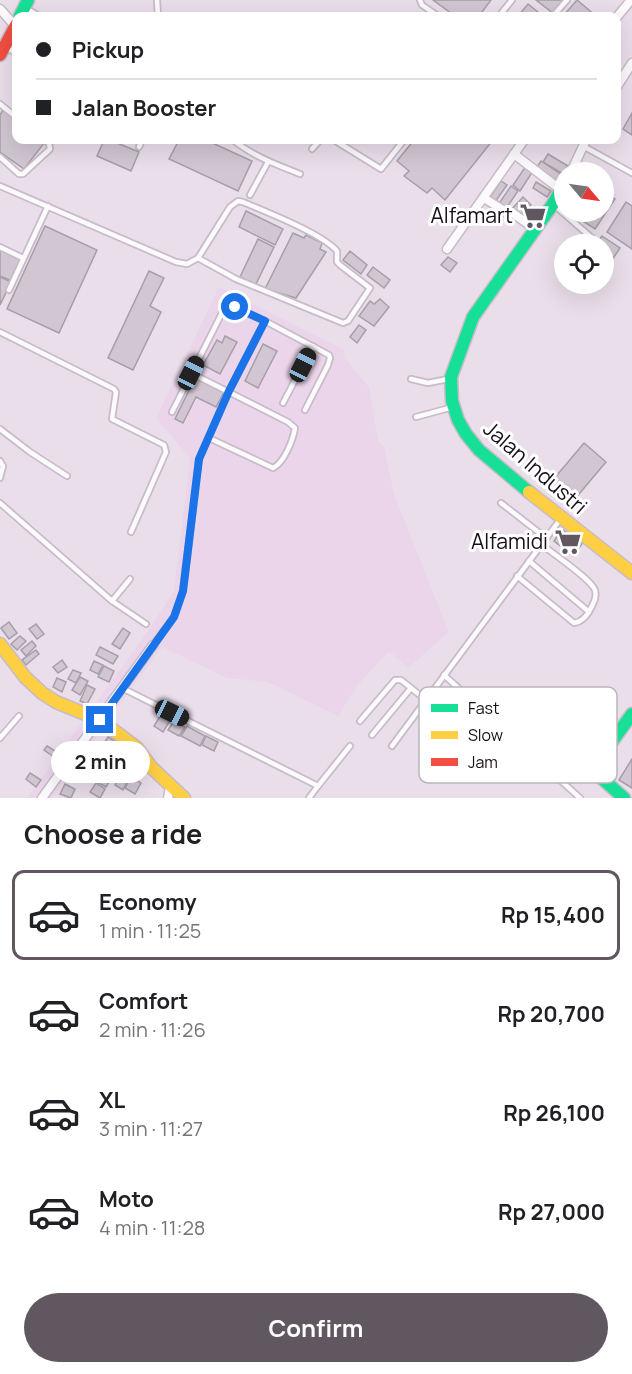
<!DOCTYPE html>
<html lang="en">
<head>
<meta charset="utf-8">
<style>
	body { margin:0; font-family:Manrope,sans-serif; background:#f2f2f2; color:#202124; height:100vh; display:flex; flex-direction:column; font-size:22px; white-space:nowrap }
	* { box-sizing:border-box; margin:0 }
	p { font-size:20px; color:#757577 }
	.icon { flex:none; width:33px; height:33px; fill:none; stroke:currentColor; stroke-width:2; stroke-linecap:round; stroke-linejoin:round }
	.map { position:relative; height:798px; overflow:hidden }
	.side { display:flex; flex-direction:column; background:#fff; flex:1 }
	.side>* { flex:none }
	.banner { position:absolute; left:12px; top:12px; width:609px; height:132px; border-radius:12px; box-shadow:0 6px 24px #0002; display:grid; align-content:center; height:132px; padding:0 24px; background:#fff }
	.needle { width:39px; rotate:119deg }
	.buttons { position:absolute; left:554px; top:162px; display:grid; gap:12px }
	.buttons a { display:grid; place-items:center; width:60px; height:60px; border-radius:50%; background:#fff; box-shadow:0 6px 24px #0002; font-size:30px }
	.end { position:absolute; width:27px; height:27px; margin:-14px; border:8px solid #1a73e8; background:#fff; box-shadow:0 0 0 3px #fff }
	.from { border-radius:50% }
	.bubble { position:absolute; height:42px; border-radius:21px; background:#fff; box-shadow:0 6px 24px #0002; font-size:20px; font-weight:700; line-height:42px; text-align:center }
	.car { position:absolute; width:18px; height:36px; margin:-18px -9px; border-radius:8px; box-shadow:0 0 4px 2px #0007; background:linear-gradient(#222 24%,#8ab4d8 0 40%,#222 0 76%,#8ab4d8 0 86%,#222 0) }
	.banner b { display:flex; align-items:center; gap:21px; height:57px; font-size:22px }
	.banner b+b { border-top:2px solid #e0e0e0 }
	.banner i { width:15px; height:15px; background:#202124 }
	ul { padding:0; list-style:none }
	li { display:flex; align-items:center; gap:18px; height:90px; margin:0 12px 9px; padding:0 12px; border:3px solid transparent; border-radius:12px }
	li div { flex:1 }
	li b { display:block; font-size:22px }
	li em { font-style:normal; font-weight:700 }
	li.current { border-color:#615761 }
	li>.icon { width:54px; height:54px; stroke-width:1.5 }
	h2 { padding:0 24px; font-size:27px; line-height:72px }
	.button { display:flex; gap:12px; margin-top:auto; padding:12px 24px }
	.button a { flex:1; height:69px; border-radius:36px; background:#615761; color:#fff; font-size:24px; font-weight:700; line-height:69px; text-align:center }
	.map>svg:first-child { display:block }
</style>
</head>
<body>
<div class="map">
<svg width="632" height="798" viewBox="0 0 632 798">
	<rect width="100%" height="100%" fill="#ebdeeb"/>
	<polygon fill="#ebd5ea" points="219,287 345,350 343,356 369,387 378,441 384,447 395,497 449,632 408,668 389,651 357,686 338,716 268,682 227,678 162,647 52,798 27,798 143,638 174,591 190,458 156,418"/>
	<g fill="#d1c6d1" stroke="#a79ea7" stroke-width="1.5">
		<polygon points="433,0 491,0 479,16 455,16"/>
		<polygon points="536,0 565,0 554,14"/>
		<polygon points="577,0 596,16 563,16"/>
		<polygon points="528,4 543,16 518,16"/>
		<polygon points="3,110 16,120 16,140 42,140 45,142 24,169 0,152 0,115"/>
		<polygon points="632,113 632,135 623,129"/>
		<polygon points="104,140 110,140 139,152 131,171 97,156"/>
		<polygon points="179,140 206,140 252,161 238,191 169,159"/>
		<polygon points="414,140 493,140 445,200 432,188 427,193 404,176 409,171 397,161"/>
		<polygon points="548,154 568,166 563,174 543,162"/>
		<polygon points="541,161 562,175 556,184 535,170"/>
		<polygon points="526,166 533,171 520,191 513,185"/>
		<polygon points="501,181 507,185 495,202 489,198"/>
		<polygon points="536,182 551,191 547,197 533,188"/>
		<polygon points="511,186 518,191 505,210 498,205"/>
		<polygon points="603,191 615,199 595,229 569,212 603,212"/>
		<polygon points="523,197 531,205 519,217 511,210"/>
		<polygon points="626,202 632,206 632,249 607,232"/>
		<polygon points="535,207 542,213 531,226 524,219"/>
		<polygon points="246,211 283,229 275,245 239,227"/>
		<polygon points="45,226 97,250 59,333 7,309"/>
		<polygon points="293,233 304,238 306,235 322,243 320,249 326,252 296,298 265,289"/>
		<polygon points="602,236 620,248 612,260 603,253 603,244 596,244"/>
		<polygon points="258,239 274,247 256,284 240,277"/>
		<polygon points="0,248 22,258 12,281 0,276"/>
		<polygon points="350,251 367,265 361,274 343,260"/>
		<polygon points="448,257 457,263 450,272 441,265"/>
		<polygon points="373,267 390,280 384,288 367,275"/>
		<polygon points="149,271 164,278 150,306 161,312 133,370 108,358"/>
		<polygon points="0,277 11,282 0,305"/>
		<polygon points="380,299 389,307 374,326 359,316 370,301 374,304"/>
		<polygon points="359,325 366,330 357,343 350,337"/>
		<polygon points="225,336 237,342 220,374 203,365 217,340 222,343"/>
		<polygon points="263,344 277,351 258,388 245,381"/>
		<polygon points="195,378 224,392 216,407 196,397 183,423 175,419"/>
		<polygon points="584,443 606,462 569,506 547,487"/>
		<polygon points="562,529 582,544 573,556 554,541"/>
		<polygon points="9,622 17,633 9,639 1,628"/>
		<polygon points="36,624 44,634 37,639 29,629"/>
		<polygon points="123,628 130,633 120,649 112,644"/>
		<polygon points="20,636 26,641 17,650 11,644"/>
		<polygon points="32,641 36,646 26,656 21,650"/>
		<polygon points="100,647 118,656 113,664 96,655"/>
		<polygon points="36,650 39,654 26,665 22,660"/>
		<polygon points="62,660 67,667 58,673 53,667"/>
		<polygon points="94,661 103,665 98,674 90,670"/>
		<polygon points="104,666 114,671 109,682 98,677"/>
		<polygon points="73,670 81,673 76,683 68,679"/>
		<polygon points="80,677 88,681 80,695 72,690"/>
		<polygon points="57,678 66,682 62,692 53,687"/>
		<polygon points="87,685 95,689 87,704 80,701"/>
		<polygon points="162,713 171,719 163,732 154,726"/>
		<polygon points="174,721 185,727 179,736 168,730"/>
		<polygon points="187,726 205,736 200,746 181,736"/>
		<polygon points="206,736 218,742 214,751 202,745"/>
		<polygon points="108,737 122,745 118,751 104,743"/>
		<polygon points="47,746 60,754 57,759 44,750"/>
		<polygon points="106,754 113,758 100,776 93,772"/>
		<polygon points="137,759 146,764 139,776 130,770"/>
		<polygon points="632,759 632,788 619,780"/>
		<polygon points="82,760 91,766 84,776 75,770"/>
		<polygon points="110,767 119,772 114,782 105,777"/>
		<polygon points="30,773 41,780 36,787 26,779"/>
		<polygon points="121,773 129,777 123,790 115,785"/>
		<polygon points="93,774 109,782 106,787 91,779"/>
		<polygon points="131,777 141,783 135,794 125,788"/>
		<polygon points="96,783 105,789 100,798 90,792"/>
		<polygon points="65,784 75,789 71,798 60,794"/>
	</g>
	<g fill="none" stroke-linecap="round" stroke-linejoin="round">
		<g stroke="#c7bcc7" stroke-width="8">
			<g id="lane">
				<polyline points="157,0 158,16"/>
				<polyline points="420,0 422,5 438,16"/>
				<polyline points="27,9 39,16"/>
				<polyline points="499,16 512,0"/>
				<polyline points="553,16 567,0"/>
				<polyline points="6,47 16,53"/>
				<polyline points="0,104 16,117"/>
				<path d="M233 140C253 156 275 164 300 174"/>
				<polyline points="334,140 381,169 404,140"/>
				<polyline points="583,146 632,173"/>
				<polyline points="139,147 142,140"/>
				<polyline points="312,149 320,140"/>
				<polyline points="0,157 19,174 23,174 50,149 49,143 44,140"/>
				<path d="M0 186 176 262 187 264 198 258 236 279 343 323 348 321 370 288 340 265 337 262V251C321 233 266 212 243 202L238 201 230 207 198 258"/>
				<polyline points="250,195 268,162"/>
				<polyline points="553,204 592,238"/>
				<polyline points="0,247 23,258"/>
				<polyline points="9,290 48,206"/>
				<polyline points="0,332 114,389 116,392 112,419 164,445 166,452 131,532"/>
				<path d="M191 373 288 422 295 428C293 440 284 463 273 468L209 438"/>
				<polyline points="411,379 428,383 448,379"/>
				<polyline points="283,403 313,346"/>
				<polyline points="172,412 224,309 229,306 265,321 329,355 330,358 328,365 305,410"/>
				<polyline points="416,417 453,407"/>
				<polyline points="0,429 30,452 67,476"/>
				<polyline points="0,461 3,466 0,478"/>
				<polyline points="0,503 112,601 146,624"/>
				<polyline points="501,503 546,538"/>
				<polyline points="529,561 589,612"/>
				<path d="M517 576 574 623C582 622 587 616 591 608 594 602 597 597 595 590 590 578 553 554 541 544"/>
				<polyline points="112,601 130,579"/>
				<polyline points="153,645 174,617 183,591 199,459 229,391 265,321"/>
				<polyline points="444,675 580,798"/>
				<polyline points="122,688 318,786 309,798"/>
				<polyline points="360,721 395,680 401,680 426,700"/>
				<polyline points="572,726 605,747"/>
				<polyline points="372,735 411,688"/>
				<polyline points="0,738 19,716"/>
				<polyline points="392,746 559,521"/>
				<polyline points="318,786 350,746"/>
			</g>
		</g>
		<g stroke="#c7bcc7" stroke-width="11">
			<g id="street">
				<polyline points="0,9 16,27"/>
				<polyline points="616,18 631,0"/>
				<polyline points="616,88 632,63"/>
				<polyline points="514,154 561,190"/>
				<polyline points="571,172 586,140"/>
				<polyline points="484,198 506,212 514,214 535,229"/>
				<polyline points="447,249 524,140"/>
				<polyline points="42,798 153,645"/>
				<polyline points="168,798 170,787"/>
			</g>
		</g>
		<g stroke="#c7bcc7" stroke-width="15">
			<g id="fast">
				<polyline points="20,16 28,0"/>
				<polyline points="529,492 479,450 466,434 458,420 452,401 451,377 473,317 553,204 564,185"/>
				<polyline points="624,798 598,775 595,765 632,714"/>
			</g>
		</g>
		<g stroke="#c7bcc7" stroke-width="15">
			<g id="slow">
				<polyline points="529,492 632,573"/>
				<polyline points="0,644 25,677 42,693 56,702 100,720 137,748 151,767 184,798"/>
			</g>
		</g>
		<g stroke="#c7bcc7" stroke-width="15">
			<polyline id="jam" points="0,55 16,25"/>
		</g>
		<use href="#lane" stroke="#fcfafc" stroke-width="4.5"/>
		<use href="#street" stroke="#fcfafc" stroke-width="8"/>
		<use href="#fast" stroke="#16e098" stroke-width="12"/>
		<use href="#slow" stroke="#ffcf43" stroke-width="12"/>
		<use href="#jam" stroke="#f24e42" stroke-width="12"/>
	</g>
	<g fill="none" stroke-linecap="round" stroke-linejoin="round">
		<polyline stroke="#1a73e8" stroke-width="8" points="100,720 174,617 183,591 199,459 229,391 265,321 235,307"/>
	</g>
	<defs>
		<g id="supermarket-bare" transform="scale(2.07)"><path d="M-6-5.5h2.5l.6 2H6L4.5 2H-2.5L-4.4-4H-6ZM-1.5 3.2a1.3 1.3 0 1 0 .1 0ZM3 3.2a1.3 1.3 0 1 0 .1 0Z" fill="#615761" stroke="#fff" stroke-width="2.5" paint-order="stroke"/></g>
	</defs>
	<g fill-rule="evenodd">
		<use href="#supermarket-bare" x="533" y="216"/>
		<use href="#supermarket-bare" x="568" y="542"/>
	</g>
	<g text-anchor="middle" stroke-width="6" stroke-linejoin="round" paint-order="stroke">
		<g font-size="21" fill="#170f17" stroke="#fff" text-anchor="end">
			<text x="513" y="223">Alfamart</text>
			<text x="548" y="549">Alfamidi</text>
		</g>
		<g font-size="21" fill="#170f17" stroke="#fff">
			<text transform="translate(535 468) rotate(41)" y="7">Jalan Industri</text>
		</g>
	</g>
	<rect x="419" y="687" width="198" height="96" rx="9" fill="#fff" stroke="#b9b7b9" stroke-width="1.5"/>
	<rect x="431" y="704" width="27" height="8" fill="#16e098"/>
	<rect x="431" y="731" width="27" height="8" fill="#ffcf43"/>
	<rect x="431" y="758" width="27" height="8" fill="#f24e42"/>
	<g font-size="16" fill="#170f17">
		<text x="468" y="714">Fast</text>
		<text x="468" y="741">Slow</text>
		<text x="468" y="768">Jam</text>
	</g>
</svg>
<div class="buttons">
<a><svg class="needle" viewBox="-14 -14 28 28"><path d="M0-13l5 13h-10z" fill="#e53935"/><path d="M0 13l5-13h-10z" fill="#757577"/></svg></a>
<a><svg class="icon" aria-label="locate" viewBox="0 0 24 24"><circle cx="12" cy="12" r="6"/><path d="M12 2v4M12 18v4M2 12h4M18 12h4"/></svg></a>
</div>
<i class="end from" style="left:235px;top:307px"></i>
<i class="end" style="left:100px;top:720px"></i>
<div class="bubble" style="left:51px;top:741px;width:99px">2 min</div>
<i class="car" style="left:303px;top:365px;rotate:27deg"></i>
<i class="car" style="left:191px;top:373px;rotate:27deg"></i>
<i class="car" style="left:172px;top:713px;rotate:116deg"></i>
<div class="banner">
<b><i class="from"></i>Pickup</b>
<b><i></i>Jalan Booster</b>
</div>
</div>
<section class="side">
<h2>Choose a ride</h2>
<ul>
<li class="current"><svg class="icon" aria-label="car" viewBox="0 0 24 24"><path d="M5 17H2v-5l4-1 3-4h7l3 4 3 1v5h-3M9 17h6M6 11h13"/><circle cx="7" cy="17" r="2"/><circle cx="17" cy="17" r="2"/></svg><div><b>Economy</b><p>1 min · 11:25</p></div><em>Rp 15,400</em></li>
<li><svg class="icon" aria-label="car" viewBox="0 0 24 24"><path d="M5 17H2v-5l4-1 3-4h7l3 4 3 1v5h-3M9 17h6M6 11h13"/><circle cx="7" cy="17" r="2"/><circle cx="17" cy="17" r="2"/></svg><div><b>Comfort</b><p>2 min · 11:26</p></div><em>Rp 20,700</em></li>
<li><svg class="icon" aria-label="car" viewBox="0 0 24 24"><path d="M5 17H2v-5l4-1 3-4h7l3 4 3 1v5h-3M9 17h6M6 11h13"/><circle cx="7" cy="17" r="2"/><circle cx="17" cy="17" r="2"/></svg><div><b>XL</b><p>3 min · 11:27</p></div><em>Rp 26,100</em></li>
<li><svg class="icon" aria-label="car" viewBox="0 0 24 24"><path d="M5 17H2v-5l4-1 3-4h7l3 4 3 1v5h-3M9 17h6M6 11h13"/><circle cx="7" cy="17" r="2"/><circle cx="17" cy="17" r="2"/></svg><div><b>Moto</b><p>4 min · 11:28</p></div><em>Rp 27,000</em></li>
</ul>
<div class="button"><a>Confirm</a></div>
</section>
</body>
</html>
